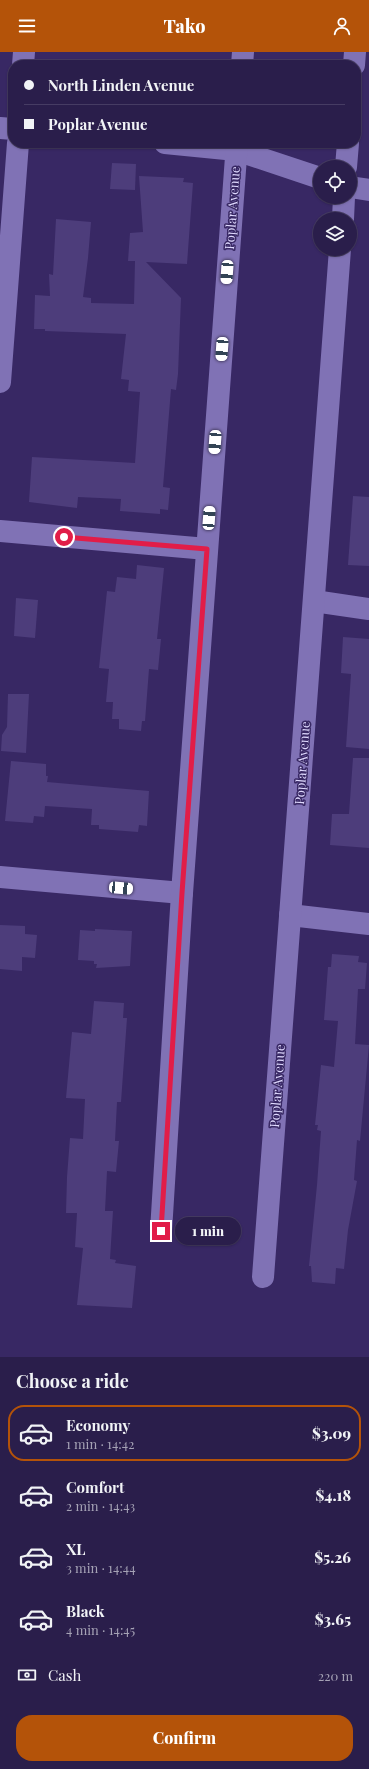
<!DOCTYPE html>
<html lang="en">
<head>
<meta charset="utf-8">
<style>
	body { margin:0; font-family:"Playfair Display",serif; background:#322752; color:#f1f3f6; height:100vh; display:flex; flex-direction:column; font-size:15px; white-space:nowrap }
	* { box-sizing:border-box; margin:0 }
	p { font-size:13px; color:#a5a2b5 }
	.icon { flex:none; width:22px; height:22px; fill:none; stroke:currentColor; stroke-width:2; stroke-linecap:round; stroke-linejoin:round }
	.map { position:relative; height:1305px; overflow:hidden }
	.sheet { display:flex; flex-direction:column; background:#2a1e4b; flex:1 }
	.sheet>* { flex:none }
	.hud { position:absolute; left:8px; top:8px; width:353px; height:88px; border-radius:16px; box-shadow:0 1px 3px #0004,0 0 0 1px #463c63; display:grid; align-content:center; height:88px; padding:0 16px; background:#2a1e4b }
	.tools { position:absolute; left:313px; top:108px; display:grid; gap:8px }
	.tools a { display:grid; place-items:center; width:44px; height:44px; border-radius:50%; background:#2a1e4b; box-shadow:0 1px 3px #0004,0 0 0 1px #463c63; font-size:20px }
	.end { position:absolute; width:18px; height:18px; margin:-9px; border:5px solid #e11d48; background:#fff; box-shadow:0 0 0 2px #fff }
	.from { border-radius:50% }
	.bubble { position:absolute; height:28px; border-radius:14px; background:#2a1e4b; box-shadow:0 1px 3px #0004,0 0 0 1px #463c63; font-size:13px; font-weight:800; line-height:28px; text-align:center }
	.car { position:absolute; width:12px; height:24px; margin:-12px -6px; border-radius:5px; box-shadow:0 0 3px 1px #0007; background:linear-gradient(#fff 24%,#345 0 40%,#fff 0 76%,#345 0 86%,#fff 0) }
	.hud b { display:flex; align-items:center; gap:14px; height:38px; font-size:15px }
	.hud b+b { border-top:1px solid #463c63 }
	.hud i { width:10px; height:10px; background:#f1f3f6 }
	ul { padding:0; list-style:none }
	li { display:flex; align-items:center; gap:12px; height:56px; margin:0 8px 6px; padding:0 8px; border:2px solid transparent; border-radius:16px }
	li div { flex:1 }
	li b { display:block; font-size:15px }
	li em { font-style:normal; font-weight:800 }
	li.current { border-color:#b45309 }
	li>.icon { width:36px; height:36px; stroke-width:1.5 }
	h2 { padding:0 16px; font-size:18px; line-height:48px }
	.pay { display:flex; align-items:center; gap:10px; height:44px; padding:0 16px; font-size:15px }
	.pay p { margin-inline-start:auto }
	.action { display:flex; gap:8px; margin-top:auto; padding:8px 16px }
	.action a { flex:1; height:46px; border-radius:16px; background:#b45309; color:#fff; font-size:16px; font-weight:800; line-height:46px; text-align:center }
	header { display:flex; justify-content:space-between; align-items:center; height:52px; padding:0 16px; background:#b45309; color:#fff; font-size:18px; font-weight:800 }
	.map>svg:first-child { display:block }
</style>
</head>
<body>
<header><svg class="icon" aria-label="menu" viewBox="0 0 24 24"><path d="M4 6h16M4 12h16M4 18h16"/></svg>Tako<svg class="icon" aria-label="person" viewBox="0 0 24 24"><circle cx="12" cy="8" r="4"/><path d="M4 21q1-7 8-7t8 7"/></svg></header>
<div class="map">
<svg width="369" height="1305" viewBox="0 0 369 1305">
	<rect width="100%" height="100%" fill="#382864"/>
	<g fill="#4d3d7b">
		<polygon points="112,111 136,112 135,138 110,137"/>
		<polygon points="139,124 184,126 183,130 193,131 187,212 146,210 181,246 178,322 176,338 171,337 163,435 170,436 168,458 160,457 160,462 120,459 121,447 78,445 77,456 29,450 32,405 135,411 140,340 128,339 129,328 121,327 126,282 45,279 45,277 34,277 35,243 50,244 49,222 53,223 56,167 91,170 88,206 83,245 91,246 91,251 134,252 135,209 128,209 130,181 143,180"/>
		<polygon points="353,444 369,445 369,514 348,513"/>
		<polygon points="137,513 164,516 157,587 161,587 158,618 149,617 145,669 142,669 141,679 119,677 119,667 112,667 113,650 106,650 109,617 99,616 107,539 115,540 117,525 136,527"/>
		<polygon points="16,546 38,548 35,586 14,584"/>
		<polygon points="343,585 369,587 369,697 346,695 351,622 341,621"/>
		<polygon points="8,642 29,642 26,701 1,699 2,683 7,675"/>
		<polygon points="353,706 369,706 369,796 330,793 332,762 349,762"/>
		<polygon points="11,709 46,712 46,724 48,724 47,730 149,739 147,774 139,773 138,780 99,777 99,773 91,773 92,757 45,754 44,765 34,764 33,771 5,769"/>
		<polygon points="0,873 25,874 25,882 37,883 35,906 22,905 22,919 0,917"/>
		<polygon points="95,877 132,879 130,914 96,916 97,912 94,912 94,909 78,908 80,878 95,879"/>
		<polygon points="332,902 359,904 358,910 367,911 365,937 358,937 355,992 369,993 360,1089 357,1088 354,1128 357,1129 348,1178 344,1217 336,1216 335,1232 312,1230 311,1214 309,1214 317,1133 321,1079 317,1078 318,1073 315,1073 321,1013 334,1015 338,969 324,968 328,915 331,915"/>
		<polygon points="94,949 124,951 123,966 127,966 121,1050 117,1050 115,1089 119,1089 116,1120 107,1119 105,1159 113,1159 110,1207 116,1208 115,1211 136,1214 132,1256 77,1253 83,1196 75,1195 77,1161 66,1161 67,1125 70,1086 83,1087 85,1047 66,1046 72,980 91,982"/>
	</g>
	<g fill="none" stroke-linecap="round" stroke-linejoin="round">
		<g stroke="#8072b5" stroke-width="22">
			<polyline points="23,13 24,0"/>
			<polyline points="242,13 243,0"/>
			<polyline points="354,13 355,0"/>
			<polyline points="0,76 13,77"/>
			<polyline points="165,91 236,98 320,126"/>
			<polyline points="346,115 348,91"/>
			<polyline points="350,135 369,138"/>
			<polyline points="343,167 344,145"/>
			<polyline points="0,330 18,91"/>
			<polyline points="0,479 207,497"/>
			<polyline points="314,549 369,557"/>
			<polyline points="0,825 182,841"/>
			<polyline points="290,863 369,872"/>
			<polyline points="161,1179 182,841 237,91"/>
			<polyline points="263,1225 340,197"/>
		</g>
	</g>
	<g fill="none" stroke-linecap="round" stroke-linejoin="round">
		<polyline stroke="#e11d48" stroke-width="5" points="64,485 207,497 182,841 161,1179"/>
	</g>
	<g text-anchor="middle" stroke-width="3" stroke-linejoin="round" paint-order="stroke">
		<g font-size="13" fill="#dfd9fe" stroke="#382864">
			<text transform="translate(232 156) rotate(-86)" y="5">Poplar Avenue</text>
			<text transform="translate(302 711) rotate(-86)" y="5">Poplar Avenue</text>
			<text transform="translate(277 1034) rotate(-86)" y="5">Poplar Avenue</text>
		</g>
	</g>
</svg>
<div class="tools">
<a><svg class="icon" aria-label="locate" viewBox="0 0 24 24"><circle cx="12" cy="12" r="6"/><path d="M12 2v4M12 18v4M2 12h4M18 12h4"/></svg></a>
<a><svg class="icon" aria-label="layers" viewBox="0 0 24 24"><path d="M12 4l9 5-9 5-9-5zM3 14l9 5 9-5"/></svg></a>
</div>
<i class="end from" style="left:64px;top:485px"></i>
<i class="end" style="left:161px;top:1179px"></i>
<div class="bubble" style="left:175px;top:1165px;width:66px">1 min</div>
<i class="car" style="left:227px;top:220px;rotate:184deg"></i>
<i class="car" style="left:222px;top:297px;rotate:184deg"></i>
<i class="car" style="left:215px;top:390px;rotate:184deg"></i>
<i class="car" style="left:209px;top:466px;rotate:4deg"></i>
<i class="car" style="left:121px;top:836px;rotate:95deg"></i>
<div class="hud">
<b><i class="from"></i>North Linden Avenue</b>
<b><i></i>Poplar Avenue</b>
</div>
</div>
<section class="sheet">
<h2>Choose a ride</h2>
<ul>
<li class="current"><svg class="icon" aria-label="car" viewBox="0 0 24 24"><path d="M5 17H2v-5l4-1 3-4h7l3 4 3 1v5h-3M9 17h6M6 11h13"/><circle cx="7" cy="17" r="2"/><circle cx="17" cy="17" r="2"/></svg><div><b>Economy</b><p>1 min · 14:42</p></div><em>$3.09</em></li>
<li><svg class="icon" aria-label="car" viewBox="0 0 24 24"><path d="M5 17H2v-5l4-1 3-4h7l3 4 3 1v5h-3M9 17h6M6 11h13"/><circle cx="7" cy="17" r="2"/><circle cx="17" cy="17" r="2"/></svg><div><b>Comfort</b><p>2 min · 14:43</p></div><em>$4.18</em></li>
<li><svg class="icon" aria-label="car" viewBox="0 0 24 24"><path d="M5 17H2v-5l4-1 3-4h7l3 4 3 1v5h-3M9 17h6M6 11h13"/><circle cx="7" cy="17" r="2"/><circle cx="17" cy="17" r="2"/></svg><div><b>XL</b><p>3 min · 14:44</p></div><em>$5.26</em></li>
<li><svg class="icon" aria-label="car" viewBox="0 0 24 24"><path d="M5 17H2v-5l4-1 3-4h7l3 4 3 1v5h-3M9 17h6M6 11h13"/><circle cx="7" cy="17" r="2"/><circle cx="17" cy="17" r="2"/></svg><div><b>Black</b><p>4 min · 14:45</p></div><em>$3.65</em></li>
</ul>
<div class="pay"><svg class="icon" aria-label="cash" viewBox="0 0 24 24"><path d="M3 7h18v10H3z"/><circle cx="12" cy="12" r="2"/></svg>Cash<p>220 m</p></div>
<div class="action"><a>Confirm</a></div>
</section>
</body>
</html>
